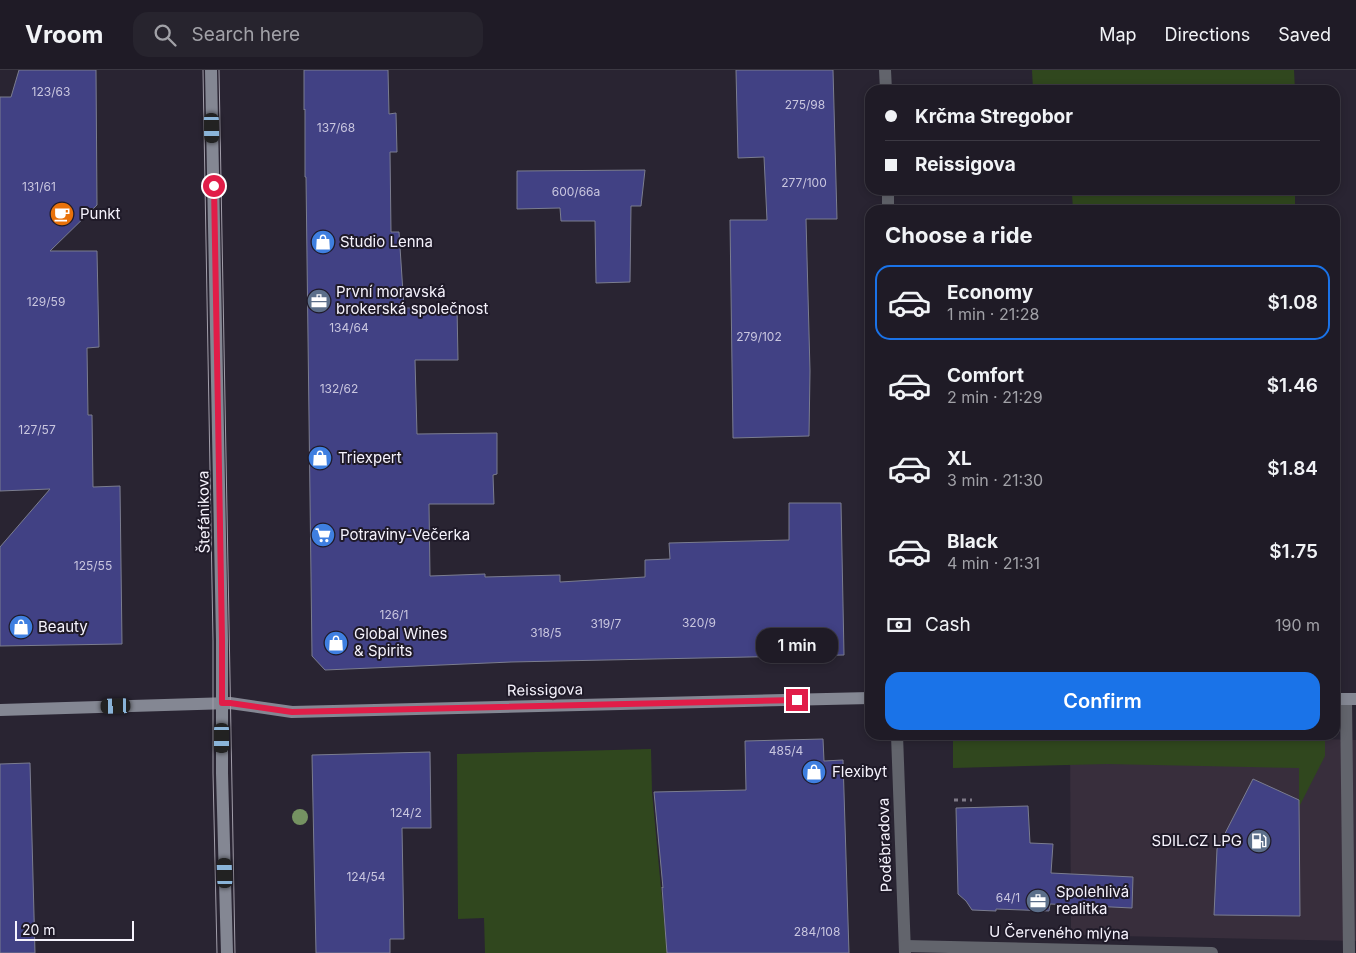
<!DOCTYPE html>
<html lang="en">
<head>
<meta charset="utf-8">
<style>
	body { margin:0; font-family:Inter,sans-serif; background:#27242e; color:#f1f3f6; height:100vh; display:flex; flex-direction:column; font-size:19px; white-space:nowrap }
	* { box-sizing:border-box; margin:0 }
	p { font-size:16px; color:#a1a1a7 }
	.icon { flex:none; width:28px; height:28px; fill:none; stroke:currentColor; stroke-width:2; stroke-linecap:round; stroke-linejoin:round }
	.map { position:relative; flex:1; overflow:hidden }
	.panel { position:absolute; left:865px; top:135px; width:475px; height:535px; display:flex; flex-direction:column; background:#1f1b26; border-radius:15px; box-shadow:0 2px 8px #0003,0 0 0 1px #3c3943 }
	.panel>* { flex:none }
	.hud { position:absolute; left:865px; top:15px; width:475px; height:110px; border-radius:15px; box-shadow:0 2px 8px #0003,0 0 0 1px #3c3943; display:grid; align-content:center; height:110px; padding:0 20px; background:#1f1b26 }
	.scale { position:absolute; left:15px; bottom:12px; width:119px; box-sizing:border-box; padding-left:5px; border:2px solid #f6f3fd; border-top:0; font-size:14px; line-height:18px; white-space:nowrap; color:#f6f3fd; -webkit-text-stroke:4px #1f1a28; paint-order:stroke }
	.end { position:absolute; width:22px; height:22px; margin:-11px; border:6px solid #e11d48; background:#fff; box-shadow:0 0 0 2px #fff }
	.from { border-radius:50% }
	.bubble { position:absolute; height:35px; border-radius:15px; background:#1f1b26; box-shadow:0 2px 8px #0003,0 0 0 1px #3c3943; font-size:16px; font-weight:600; line-height:35px; text-align:center }
	.car { position:absolute; width:15px; height:30px; margin:-15px -8px; border-radius:6px; box-shadow:0 0 4px 1px #0007; background:linear-gradient(#222 24%,#8ab4d8 0 40%,#222 0 76%,#8ab4d8 0 86%,#222 0) }
	.hud b { display:flex; align-items:center; gap:18px; height:48px; font-size:19px }
	.hud b+b { border-top:1px solid #3c3943 }
	.hud i { width:12px; height:12px; background:#f1f3f6 }
	ul { padding:0; list-style:none }
	li { display:flex; align-items:center; gap:15px; height:75px; margin:0 10px 8px; padding:0 10px; border:2px solid transparent; border-radius:15px }
	li div { flex:1 }
	li b { display:block; font-size:19px }
	li em { font-style:normal; font-weight:600 }
	li.active { border-color:#1a73e8 }
	li>.icon { width:45px; height:45px; stroke-width:1.5 }
	h2 { padding:0 20px; font-size:22px; line-height:60px }
	.pay { display:flex; align-items:center; gap:12px; height:55px; padding:0 20px; font-size:19px }
	.pay p { margin-inline-start:auto }
	.button { display:flex; gap:10px; margin-top:auto; padding:10px 20px }
	.button a { flex:1; height:58px; border-radius:15px; background:#1a73e8; color:#fff; font-size:20px; font-weight:600; line-height:58px; text-align:center }
	header { display:flex; align-items:center; gap:30px; box-sizing:border-box; height:70px; padding:0 25px; background:#1f1b26; border-bottom:1px solid #3c3943 }
	header strong { font-size:24px }
	nav { display:flex; gap:28px; margin-inline-start:auto; font-size:18px }
	.search { width:350px; height:45px; background:#27242e; display:flex; align-items:center; gap:12px; box-sizing:border-box; padding:0 18px; border-radius:15px; color:#a1a1a7; font-size:19px }
	.map>svg:first-child { display:block }
</style>
</head>
<body>
<header>
<strong>Vroom</strong>
<div class="search"><svg class="icon" aria-label="search" viewBox="0 0 24 24"><circle cx="10" cy="10" r="6"/><path d="M15 15l6 6"/></svg>Search here</div>
<nav><a>Map</a><a>Directions</a><a>Saved</a></nav>
</header>
<div class="map">
<svg width="1356" height="883" viewBox="0 0 1356 883">
	<rect width="100%" height="100%" fill="#292432"/>
	<polygon fill="#382e3c" points="1070,665 1170,665 1356,670 1356,871 1071,865"/>
	<g fill="#30471e">
		<polygon points="1032,0 1294,0 1295,20 1033,20"/>
		<polygon points="1036,120 1295,120 1295,140 1073,140 1072,124 1036,125"/>
		<polygon points="953,665 1325,665 1325,686 1299,737 1299,698 1107,694 953,698"/>
		<polygon points="651,679 652,722 667,883 485,883 484,848 458,849 457,684"/>
	</g>
	<g fill="#414184" stroke="#7b7d8f">
		<polygon points="19,0 96,0 97,135 50,181 97,181 99,277 87,278 88,345 92,345 93,417 120,416 122,574 0,576 0,477 50,419 0,421 0,27 11,27"/>
		<polygon points="304,0 388,0 389,44 396,43 397,82 390,82 391,162 399,162 404,238 457,237 458,290 415,290 417,364 497,363 497,404 493,405 494,434 429,434 430,506 485,504 485,507 560,505 560,512 645,507 645,490 670,489 669,473 789,470 789,433 841,433 844,585 511,592 325,600 312,586 306,107 305,107 305,39 304,40"/>
		<polygon points="736,0 833,0 837,149 806,149 810,301 809,366 733,368 730,150 767,150 764,87 738,88"/>
		<polygon points="645,100 641,136 631,136 630,212 596,213 595,151 561,151 560,138 517,139 517,101"/>
		<polygon points="823,669 824,691 843,690 849,883 667,883 662,817 663,818 654,722 746,720 745,671"/>
		<polygon points="430,682 431,758 402,758 404,869 390,869 390,883 316,883 312,685"/>
		<polygon points="30,693 35,883 0,883 0,694"/>
		<polygon points="1253,709 1299,730 1300,846 1214,845 1217,779"/>
		<polygon points="1028,736 1030,773 1053,774 1051,803 1133,807 1132,838 1050,834 1049,841 996,839 996,841 972,840 966,831 958,824 956,738"/>
	</g>
	<g fill="none" stroke-linecap="round" stroke-linejoin="round">
		<polyline stroke="#7e7986" stroke-width="3" stroke-dasharray="4 4" stroke-linecap="butt" points="954,730 972,730"/>
		<polyline stroke="#62646c" stroke-width="12" points="1346,629 1349,883"/>
		<g stroke="#62646c" stroke-width="12">
			<polyline points="885,0 886,20"/>
			<polyline points="888,120 888,140"/>
			<polyline points="897,665 905,883"/>
			<polyline points="905,876 1212,883"/>
		</g>
		<g stroke="#848793" stroke-width="12">
			<polyline points="211,0 222,570 222,703 227,883"/>
			<polyline points="1335,629 1356,629"/>
			<polyline points="0,640 230,633 292,642 870,628"/>
		</g>
		<g stroke="#a29eaa" stroke-width="1">
			<polyline points="203,0 213,571 213,703 217,883"/>
			<polyline points="219,0 235,883"/>
		</g>
	</g>
	<circle fill="#759262" cx="300" cy="747" r="8"/>
	<g fill="none" stroke-linecap="round" stroke-linejoin="round">
		<polyline stroke="#e11d48" stroke-width="6" points="214,116 222,570 222,633 230,633 292,642 797,630"/>
	</g>
	<defs>
		<g id="cafe-disc" transform="scale(1.25)"><circle r="9.5" fill="#e8710a" stroke="#1f1a28"/><path d="M-5.5-4.5H6V0H3Q3 3.5 0 3.5H-2.5Q-5.5 3.5-5.5 0ZM3-3.2v2h1.7v-2ZM-6 4.5H4V6H-6Z" fill="#fff"/></g>
		<g id="shop-disc" transform="scale(1.25)"><circle r="9.5" fill="#3f7fe0" stroke="#1f1a28"/><path d="M-5-2.5h2.3a2.7 3.5 0 0 1 5.4 0H5L5.5 6h-11ZM-1.5-2.5h3a1.5 2.3 0 0 0-3 0Z" fill="#fff"/></g>
		<g id="office-disc" transform="scale(1.25)"><circle r="9.5" fill="#5c6f8a" stroke="#1f1a28"/><path d="M-6-3h4V-5.5h4V-3h4V5H-6ZM-1-4.5V-3h2v-1.5ZM-6 0V1H6V0Z" fill="#fff"/></g>
		<g id="supermarket-disc" transform="scale(1.25)"><circle r="9.5" fill="#3f7fe0" stroke="#1f1a28"/><path d="M-6-5.5h2.5l.6 2H6L4.5 2H-2.5L-4.4-4H-6ZM-1.5 3.2a1.3 1.3 0 1 0 .1 0ZM3 3.2a1.3 1.3 0 1 0 .1 0Z" fill="#fff"/></g>
		<g id="fuel-disc" transform="scale(1.25)"><circle r="9.5" fill="#5c6f8a" stroke="#1f1a28"/><path d="M-5.5-6h7V0h2V4h1.3V-2.5L3-4.5l.8-.8L6-3V5H2.5V1h-1V6h-7ZM-4.2-4.7v3.2H.2V-4.7Z" fill="#fff"/></g>
	</defs>
	<g fill-rule="evenodd">
		<use href="#cafe-disc" x="62" y="144"/>
		<use href="#shop-disc" x="323" y="172"/>
		<use href="#office-disc" x="319" y="231"/>
		<use href="#shop-disc" x="320" y="388"/>
		<use href="#supermarket-disc" x="323" y="465"/>
		<use href="#shop-disc" x="21" y="557"/>
		<use href="#shop-disc" x="336" y="573"/>
		<use href="#shop-disc" x="814" y="702"/>
		<use href="#fuel-disc" x="1259" y="771"/>
		<use href="#office-disc" x="1038" y="831"/>
	</g>
	<g text-anchor="middle" stroke-width="4" stroke-linejoin="round" paint-order="stroke">
		<g font-size="12" fill="#c9c6df">
			<text x="51" y="26">123/63</text>
			<text x="805" y="39">275/98</text>
			<text x="336" y="62">137/68</text>
			<text x="804" y="117">277/100</text>
			<text x="39" y="121">131/61</text>
			<text x="576" y="126">600/66a</text>
			<text x="46" y="236">129/59</text>
			<text x="349" y="262">134/64</text>
			<text x="759" y="271">279/102</text>
			<text x="339" y="323">132/62</text>
			<text x="37" y="364">127/57</text>
			<text x="93" y="500">125/55</text>
			<text x="394" y="549">126/1</text>
			<text x="699" y="557">320/9</text>
			<text x="606" y="558">319/7</text>
			<text x="546" y="567">318/5</text>
			<text x="786" y="685">485/4</text>
			<text x="406" y="747">124/2</text>
			<text x="366" y="811">124/54</text>
			<text x="1008" y="832">64/1</text>
			<text x="817" y="866">284/108</text>
		</g>
		<g font-size="15" fill="#f6f3fd" stroke="#1f1a28" text-anchor="start">
			<text x="80" y="149">Punkt</text>
			<text x="340" y="177">Studio Lenna</text>
			<text x="336" y="227">První moravská<tspan x="336" dy="17">brokerská společnost</tspan></text>
			<text x="338" y="393">Triexpert</text>
			<text x="340" y="470">Potraviny-Večerka</text>
			<text x="38" y="562">Beauty</text>
			<text x="354" y="569">Global Wines<tspan x="354" dy="17">&amp; Spirits</tspan></text>
			<text x="832" y="707">Flexibyt</text>
			<text x="1242" y="776" text-anchor="end">SDIL.CZ LPG</text>
			<text x="1056" y="827">Spolehlivá<tspan x="1056" dy="17">realitka</tspan></text>
		</g>
		<g font-size="15" fill="#f6f3fd" stroke="#1f1a28">
			<text transform="translate(204 442) rotate(-91)" y="5">Štefánikova</text>
			<text transform="translate(545 620) rotate(-1)" y="5">Reissigova</text>
			<text transform="translate(885 775) rotate(-92)" y="5">Poděbradova</text>
			<text transform="translate(1059 863) rotate(1)" y="5">U Červeného mlýna</text>
		</g>
	</g>
</svg>
<div class="scale">20 m</div>
<i class="end from" style="left:214px;top:116px"></i>
<i class="end" style="left:797px;top:630px"></i>
<div class="bubble" style="left:756px;top:558px;width:82px">1 min</div>
<i class="car" style="left:212px;top:58px;rotate:179deg"></i>
<i class="car" style="left:116px;top:636px;rotate:268deg"></i>
<i class="car" style="left:222px;top:668px;rotate:180deg"></i>
<i class="car" style="left:225px;top:803px;rotate:358deg"></i>
<div class="hud">
<b><i class="from"></i>Krčma Stregobor</b>
<b><i></i>Reissigova</b>
</div>
<section class="panel">
<h2>Choose a ride</h2>
<ul>
<li class="active"><svg class="icon" aria-label="car" viewBox="0 0 24 24"><path d="M5 17H2v-5l4-1 3-4h7l3 4 3 1v5h-3M9 17h6M6 11h13"/><circle cx="7" cy="17" r="2"/><circle cx="17" cy="17" r="2"/></svg><div><b>Economy</b><p>1 min · 21:28</p></div><em>$1.08</em></li>
<li><svg class="icon" aria-label="car" viewBox="0 0 24 24"><path d="M5 17H2v-5l4-1 3-4h7l3 4 3 1v5h-3M9 17h6M6 11h13"/><circle cx="7" cy="17" r="2"/><circle cx="17" cy="17" r="2"/></svg><div><b>Comfort</b><p>2 min · 21:29</p></div><em>$1.46</em></li>
<li><svg class="icon" aria-label="car" viewBox="0 0 24 24"><path d="M5 17H2v-5l4-1 3-4h7l3 4 3 1v5h-3M9 17h6M6 11h13"/><circle cx="7" cy="17" r="2"/><circle cx="17" cy="17" r="2"/></svg><div><b>XL</b><p>3 min · 21:30</p></div><em>$1.84</em></li>
<li><svg class="icon" aria-label="car" viewBox="0 0 24 24"><path d="M5 17H2v-5l4-1 3-4h7l3 4 3 1v5h-3M9 17h6M6 11h13"/><circle cx="7" cy="17" r="2"/><circle cx="17" cy="17" r="2"/></svg><div><b>Black</b><p>4 min · 21:31</p></div><em>$1.75</em></li>
</ul>
<div class="pay"><svg class="icon" aria-label="cash" viewBox="0 0 24 24"><path d="M3 7h18v10H3z"/><circle cx="12" cy="12" r="2"/></svg>Cash<p>190 m</p></div>
<div class="button"><a>Confirm</a></div>
</section>
</div>
</body>
</html>
